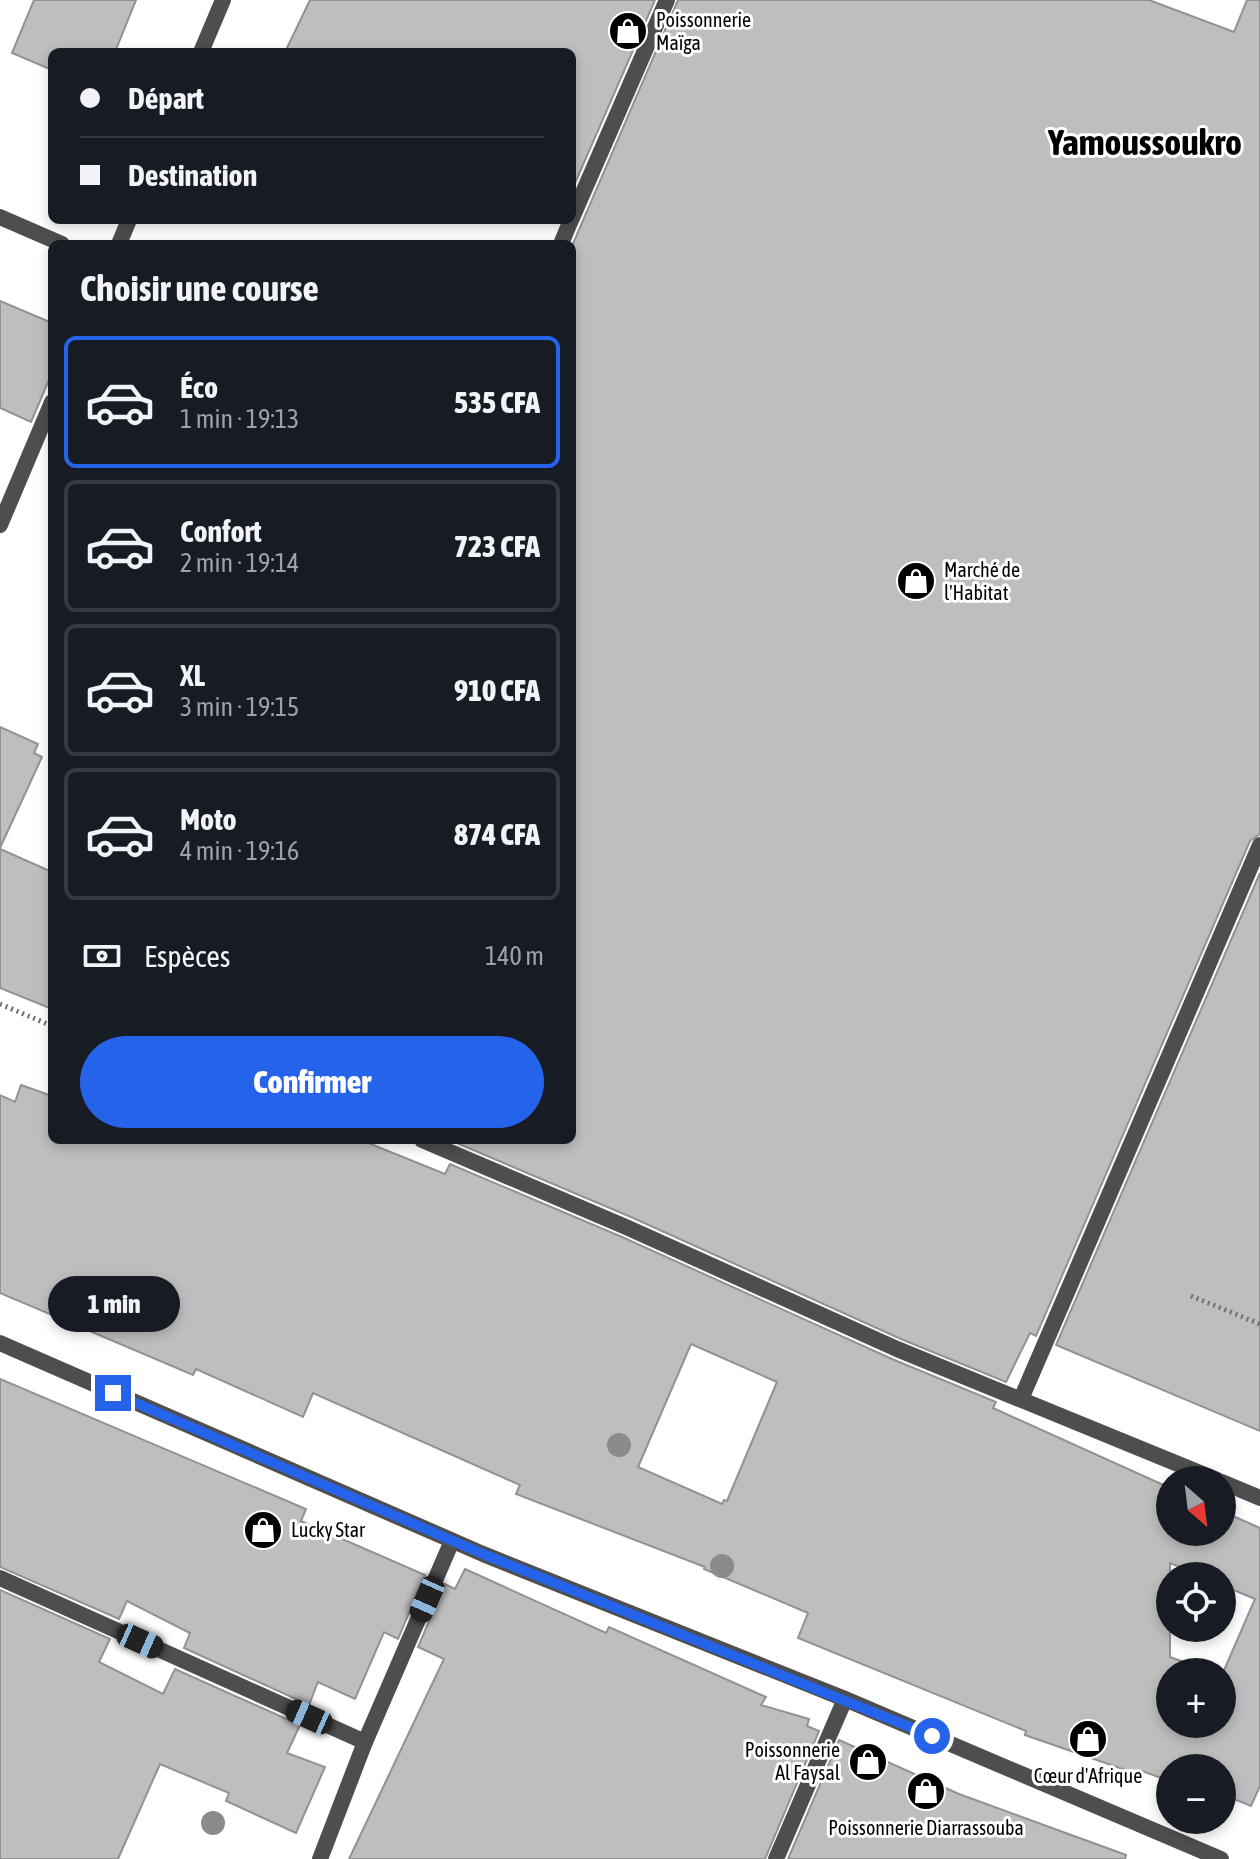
<!DOCTYPE html>
<html lang="fr">
<head>
<meta charset="utf-8">
<style>
	body { margin:0; font-family:"Asap Condensed",sans-serif; background:#20242c; color:#f1f3f6; height:100vh; display:flex; flex-direction:column; font-size:30px; white-space:nowrap }
	* { box-sizing:border-box; margin:0 }
	p { font-size:26px; color:#9ea1a6 }
	.icon { flex:none; width:44px; height:44px; fill:none; stroke:currentColor; stroke-width:2; stroke-linecap:round; stroke-linejoin:round }
	.map { position:relative; flex:1; overflow:hidden }
	.sheet { position:absolute; left:48px; top:240px; width:528px; height:904px; display:flex; flex-direction:column; background:#171b24; border-radius:12px; box-shadow:0 4px 12px #0003 }
	.sheet>* { flex:none }
	.guide { position:absolute; left:48px; top:48px; width:528px; height:176px; border-radius:12px; box-shadow:0 4px 12px #0003; display:grid; align-content:center; height:176px; padding:0 32px; background:#171b24 }
	.needle { width:52px; rotate:152deg }
	.fabs { position:absolute; left:1156px; top:1466px; display:grid; gap:16px }
	.fabs a { display:grid; place-items:center; width:80px; height:80px; border-radius:50%; background:#171b24; box-shadow:0 4px 12px #0003; font-size:40px }
	.end { position:absolute; width:36px; height:36px; margin:-18px; border:10px solid #2563eb; background:#fff; box-shadow:0 0 0 4px #fff }
	.from { border-radius:50% }
	.bubble { position:absolute; height:56px; border-radius:28px; background:#171b24; box-shadow:0 4px 12px #0003; font-size:26px; font-weight:800; line-height:56px; text-align:center }
	.car { position:absolute; width:24px; height:48px; margin:-24px -12px; border-radius:10px; box-shadow:0 0 6px 2px #0007; background:linear-gradient(#222 24%,#8ab4d8 0 40%,#222 0 76%,#8ab4d8 0 86%,#222 0) }
	.guide b { display:flex; align-items:center; gap:28px; height:76px; font-size:30px }
	.guide b+b { border-top:2px solid #363941 }
	.guide i { width:20px; height:20px; background:#f1f3f6 }
	ul { padding:0; list-style:none }
	li { display:flex; align-items:center; gap:24px; height:132px; margin:0 16px 12px; padding:0 16px; border:4px solid #363941; border-radius:12px }
	li div { flex:1 }
	li b { display:block; font-size:30px }
	li em { font-style:normal; font-weight:800 }
	li.selected { border-color:#2563eb }
	li>.icon { width:72px; height:72px; stroke-width:1.5 }
	h2 { padding:0 32px; font-size:36px; line-height:96px }
	.pay { display:flex; align-items:center; gap:20px; height:88px; padding:0 32px; font-size:30px }
	.pay p { margin-inline-start:auto }
	.action { display:flex; gap:16px; margin-top:auto; padding:16px 32px }
	.action a { flex:1; height:92px; border-radius:48px; background:#2563eb; color:#fff; font-size:32px; font-weight:800; line-height:92px; text-align:center }
	.map>svg:first-child { display:block }
</style>
</head>
<body>
<div class="map">
<svg width="1260" height="1859" viewBox="0 0 1260 1859">
	<rect width="100%" height="100%" fill="#fff"/>
	<g fill="#bebebe" stroke="#929292" stroke-width="2" fill-rule="evenodd">
		<polygon points="34,0 136,0 115,52 52,52 52,70 12,53"/>
		<polygon points="310,0 655,0 572,190 572,52 285,52"/>
		<polygon points="678,0 1149,0 1234,32 1247,0 1260,0 1260,834 1250,841 1036,1336 1030,1333 1006,1382 901,1339 631,1217 459,1144 461,1140 572,1140 572,246"/>
		<polygon points="0,301 52,323 52,373 31,422 0,408"/>
		<polygon points="0,727 38,744 34,753 42,757 0,848"/>
		<polygon points="0,849 52,872 52,1009 0,988"/>
		<polygon points="1260,873 1260,1431 1056,1345"/>
		<path d="M21 1085 52 1096V1140H361L445 1174 450 1164 622 1237 892 1359 996 1402 993 1408 1170 1488V1532H1222V1511L1260 1528V1786L1251 1806 1222 1794V1768H1170V1781L1139 1770 1137 1774 1025 1735 1026 1731 798 1638 808 1613 704 1569 705 1567 516 1494 520 1485 313 1393 303 1417 196 1369 193 1375 0 1293V1095L15 1102ZM691 1344 777 1382 727 1501 724 1500 722 1504 638 1467ZM1170 1563 1202 1576H1222V1585L1255 1599 1222 1675V1724H1170V1672H1210L1170 1657Z"/>
		<polygon points="0,1379 306,1509 301,1521 425,1575 398,1639 384,1632 355,1699 318,1682 309,1705 184,1648 190,1633 127,1601 119,1619 0,1567"/>
		<polygon points="465,1569 606,1633 609,1627 766,1697 761,1705 809,1719 807,1726 819,1731 765,1859 349,1859 444,1659 418,1647 445,1584 455,1589"/>
		<polygon points="0,1590 110,1639 99,1662 163,1694 175,1669 300,1725 287,1753 325,1767 296,1833 226,1801 229,1793 160,1764 118,1859 0,1859"/>
		<polygon points="839,1740 959,1794 1126,1855 1125,1859 788,1859"/>
	</g>
	<g fill="none" stroke-linecap="round" stroke-linejoin="round">
		<g stroke="#707070" stroke-width="5" stroke-dasharray="2 4" stroke-linecap="butt">
			<polyline points="0,1004 52,1026"/>
			<polyline points="1191,1296 1260,1324"/>
		</g>
		<g stroke="#4e4e4e" stroke-width="16">
			<polyline points="0,217 62,244"/>
			<polyline points="572,218 667,0"/>
			<polyline points="561,244 571,220"/>
			<polyline points="422,1140 626,1227 897,1349 1217,1480"/>
			<polyline points="0,1343 483,1554 845,1699 1221,1859"/>
			<polyline points="1021,1399 1260,845"/>
			<polyline points="1222,1482 1260,1498"/>
			<polyline points="0,1578 365,1742"/>
			<polyline points="320,1859 365,1742 452,1541"/>
			<polyline points="776,1859 845,1699"/>
		</g>
		<g stroke="#4e4e4e" stroke-width="16">
			<polyline points="201,52 223,0"/>
			<polyline points="119,244 129,220"/>
			<polyline points="0,525 52,402"/>
		</g>
	</g>
	<g fill="#8b8b8b">
		<circle cx="619" cy="1445" r="12"/>
		<circle cx="722" cy="1566" r="12"/>
		<circle cx="213" cy="1823" r="12"/>
	</g>
	<g fill="none" stroke-linecap="round" stroke-linejoin="round">
		<polyline stroke="#2563eb" stroke-width="10" points="113,1393 483,1554 932,1736"/>
	</g>
	<defs>
		<g id="shop-disc" transform="scale(2)"><circle r="9.5" fill="#000" stroke="#fff"/><path d="M-5-2.5h2.3a2.7 3.5 0 0 1 5.4 0H5L5.5 6h-11ZM-1.5-2.5h3a1.5 2.3 0 0 0-3 0Z" fill="#fff"/></g>
	</defs>
	<g fill-rule="evenodd">
		<use href="#shop-disc" x="628" y="31"/>
		<use href="#shop-disc" x="916" y="581"/>
		<use href="#shop-disc" x="263" y="1530"/>
		<use href="#shop-disc" x="1088" y="1739"/>
		<use href="#shop-disc" x="868" y="1762"/>
		<use href="#shop-disc" x="926" y="1791"/>
	</g>
	<g text-anchor="middle" stroke-width="6" stroke-linejoin="round" paint-order="stroke">
		<g font-size="20" fill="#000" stroke="#fff" text-anchor="start">
			<text x="656" y="27">Poissonnerie<tspan x="656" dy="23">Maïga</tspan></text>
			<text x="944" y="577">Marché de<tspan x="944" dy="23">l'Habitat</tspan></text>
			<text x="291" y="1537">Lucky Star</text>
			<text x="840" y="1757" text-anchor="end">Poissonnerie<tspan x="840" dy="23">Al Faysal</tspan></text>
			<text x="1088" y="1783" text-anchor="middle">Cœur d'Afrique</text>
			<text x="926" y="1835" text-anchor="middle">Poissonnerie Diarrassouba</text>
		</g>
		<g font-size="36" font-weight="bold" fill="#000" stroke="#fff">
			<text x="1145" y="155">Yamoussoukro</text>
		</g>
	</g>
</svg>
<div class="fabs">
<a><svg class="needle" viewBox="-14 -14 28 28"><path d="M0-13l5 13h-10z" fill="#e53935"/><path d="M0 13l5-13h-10z" fill="#9ea1a6"/></svg></a>
<a><svg class="icon" aria-label="locate" viewBox="0 0 24 24"><circle cx="12" cy="12" r="6"/><path d="M12 2v4M12 18v4M2 12h4M18 12h4"/></svg></a>
<a>+</a>
<a>−</a>
</div>
<i class="end from" style="left:932px;top:1736px"></i>
<i class="end" style="left:113px;top:1393px"></i>
<div class="bubble" style="left:48px;top:1276px;width:132px">1 min</div>
<i class="car" style="left:427px;top:1599px;rotate:204deg"></i>
<i class="car" style="left:140px;top:1641px;rotate:114deg"></i>
<i class="car" style="left:309px;top:1717px;rotate:294deg"></i>
<div class="guide">
<b><i class="from"></i>Départ</b>
<b><i></i>Destination</b>
</div>
<section class="sheet">
<h2>Choisir une course</h2>
<ul>
<li class="selected"><svg class="icon" aria-label="car" viewBox="0 0 24 24"><path d="M5 17H2v-5l4-1 3-4h7l3 4 3 1v5h-3M9 17h6M6 11h13"/><circle cx="7" cy="17" r="2"/><circle cx="17" cy="17" r="2"/></svg><div><b>Éco</b><p>1 min · 19:13</p></div><em>535 CFA</em></li>
<li><svg class="icon" aria-label="car" viewBox="0 0 24 24"><path d="M5 17H2v-5l4-1 3-4h7l3 4 3 1v5h-3M9 17h6M6 11h13"/><circle cx="7" cy="17" r="2"/><circle cx="17" cy="17" r="2"/></svg><div><b>Confort</b><p>2 min · 19:14</p></div><em>723 CFA</em></li>
<li><svg class="icon" aria-label="car" viewBox="0 0 24 24"><path d="M5 17H2v-5l4-1 3-4h7l3 4 3 1v5h-3M9 17h6M6 11h13"/><circle cx="7" cy="17" r="2"/><circle cx="17" cy="17" r="2"/></svg><div><b>XL</b><p>3 min · 19:15</p></div><em>910 CFA</em></li>
<li><svg class="icon" aria-label="car" viewBox="0 0 24 24"><path d="M5 17H2v-5l4-1 3-4h7l3 4 3 1v5h-3M9 17h6M6 11h13"/><circle cx="7" cy="17" r="2"/><circle cx="17" cy="17" r="2"/></svg><div><b>Moto</b><p>4 min · 19:16</p></div><em>874 CFA</em></li>
</ul>
<div class="pay"><svg class="icon" aria-label="cash" viewBox="0 0 24 24"><path d="M3 7h18v10H3z"/><circle cx="12" cy="12" r="2"/></svg>Espèces<p>140 m</p></div>
<div class="action"><a>Confirmer</a></div>
</section>
</div>
</body>
</html>
